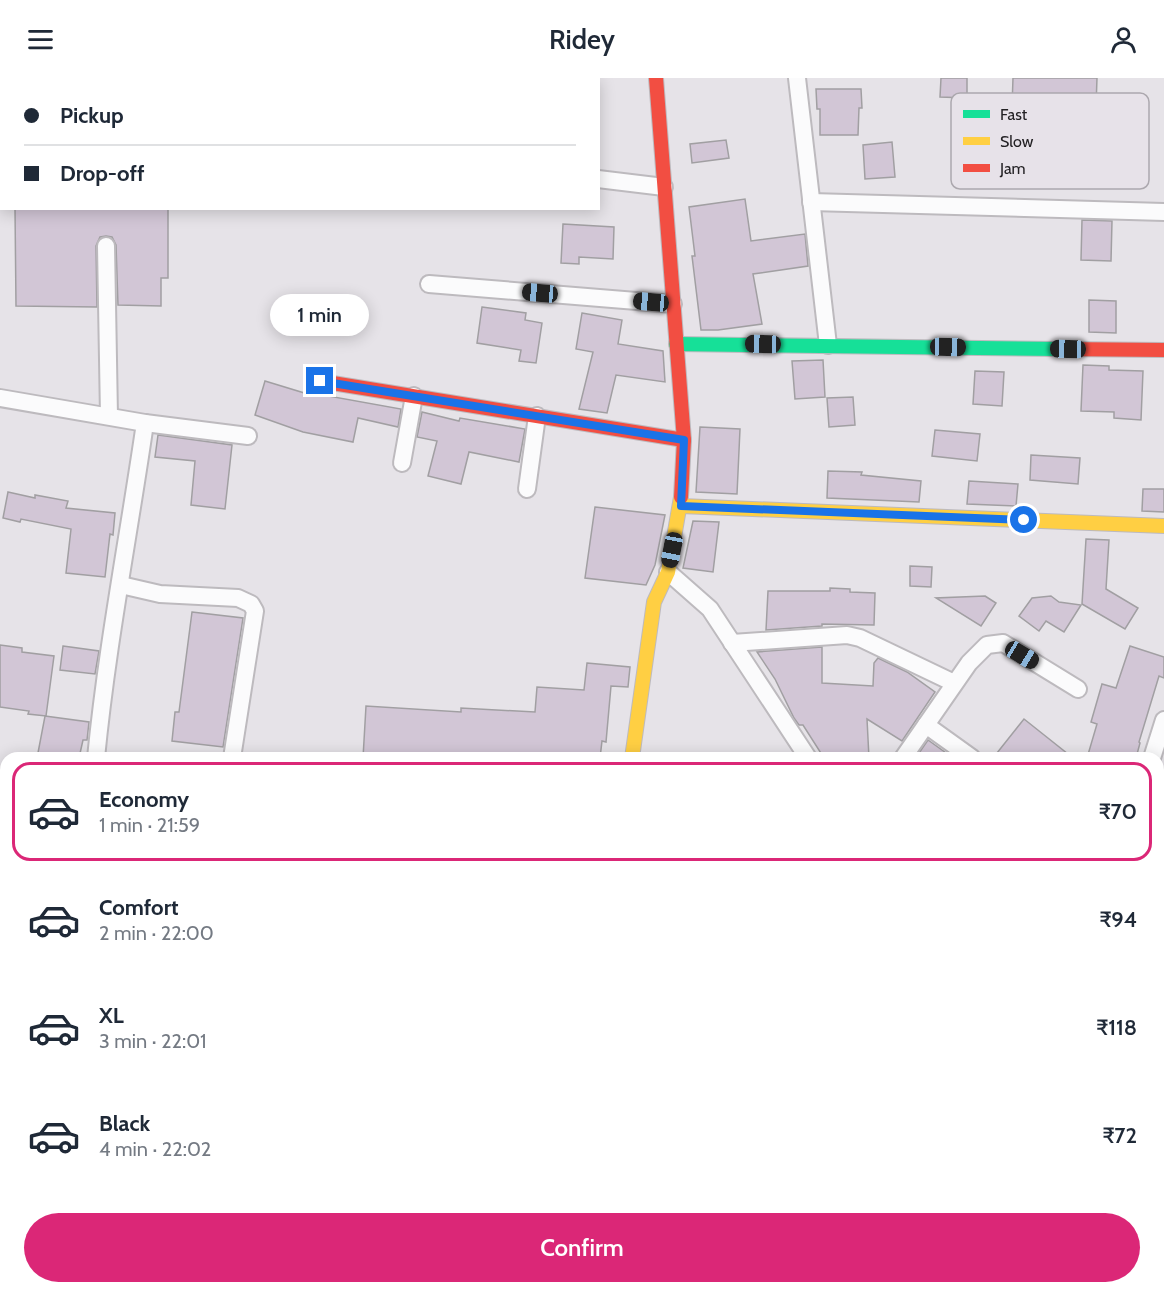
<!DOCTYPE html>
<html lang="en">
<head>
<meta charset="utf-8">
<style>
	body { margin:0; font-family:Cabin,sans-serif; background:#f2f2f3; color:#1f2937; height:100vh; display:flex; flex-direction:column; font-size:22px; white-space:nowrap }
	* { box-sizing:border-box; margin:0 }
	p { font-size:20px; color:#747a83 }
	.icon { flex:none; width:33px; height:33px; fill:none; stroke:currentColor; stroke-width:2; stroke-linecap:round; stroke-linejoin:round }
	.map { position:relative; flex:1; overflow:hidden }
	.drawer { position:absolute; left:0px; top:674px; width:1164px; height:542px; display:flex; flex-direction:column; background:#fff; border-radius:18px 18px 0 0; box-shadow:0 3px 15px #0003 }
	.drawer>* { flex:none }
	.top-card { position:absolute; left:0px; top:0px; width:600px; height:132px; box-shadow:0 3px 15px #0003; display:grid; align-content:center; height:132px; padding:0 24px; background:#fff }
	.end { position:absolute; width:27px; height:27px; margin:-14px; border:8px solid #1a73e8; background:#fff; box-shadow:0 0 0 3px #fff }
	.from { border-radius:50% }
	.bubble { position:absolute; height:42px; border-radius:21px; background:#fff; box-shadow:0 3px 15px #0003; font-size:20px; font-weight:600; line-height:42px; text-align:center }
	.car { position:absolute; width:18px; height:36px; margin:-18px -9px; border-radius:8px; box-shadow:0 0 4px 2px #0007; background:linear-gradient(#222 24%,#8ab4d8 0 40%,#222 0 76%,#8ab4d8 0 86%,#222 0) }
	.top-card b { display:flex; align-items:center; gap:21px; height:57px; font-size:22px }
	.top-card b+b { border-top:2px solid #e0e1e3 }
	.top-card i { width:15px; height:15px; background:#1f2937 }
	ul { padding:10px 0 0; list-style:none }
	li { display:flex; align-items:center; gap:18px; height:99px; margin:0 12px 9px; padding:0 12px; border:3px solid transparent; border-radius:18px }
	li div { flex:1 }
	li b { display:block; font-size:22px }
	li em { font-style:normal; font-weight:600 }
	li.current { border-color:#db2777 }
	li>.icon { width:54px; height:54px; stroke-width:1.5 }
	.cta { display:flex; gap:12px; margin-top:auto; padding:12px 24px }
	.cta a { flex:1; height:69px; border-radius:36px; background:#db2777; color:#fff; font-size:24px; font-weight:600; line-height:69px; text-align:center }
	header { display:flex; justify-content:space-between; align-items:center; height:78px; padding:0 24px; background:#fff; font-size:27px; font-weight:600 }
	.map>svg:first-child { display:block }
</style>
</head>
<body>
<header><svg class="icon" aria-label="menu" viewBox="0 0 24 24"><path d="M4 6h16M4 12h16M4 18h16"/></svg>Ridey<svg class="icon" aria-label="person" viewBox="0 0 24 24"><circle cx="12" cy="8" r="4"/><path d="M4 21q1-7 8-7t8 7"/></svg></header>
<div class="map">
<svg width="1164" height="1214" viewBox="0 0 1164 1214">
	<rect width="100%" height="100%" fill="#e6e3e8"/>
	<g fill="#d2c6d6" stroke="#a19fa2" stroke-width="1.5">
		<polygon points="941,0 967,0 967,20 940,19"/>
		<polygon points="1013,0 1097,0 1095,57 1042,55 1042,59 1011,58"/>
		<polygon points="816,11 861,11 862,30 859,30 858,57 820,57 820,31 817,31"/>
		<polygon points="726,62 729,80 692,85 690,66"/>
		<polygon points="892,64 895,99 865,101 863,67"/>
		<polygon points="745,121 751,163 805,156 808,188 753,196 762,246 718,252 701,252 692,178 695,178 689,129"/>
		<polygon points="15,130 168,130 168,200 161,200 161,228 118,227 116,167 112,159 106,158 100,159 96,168 97,229 16,228"/>
		<polygon points="1082,142 1112,143 1111,183 1081,182"/>
		<polygon points="563,146 614,149 613,181 579,179 579,186 561,185"/>
		<polygon points="1089,222 1116,223 1116,255 1089,254"/>
		<polygon points="482,229 526,235 525,242 542,245 536,285 519,283 521,272 477,265"/>
		<polygon points="582,235 622,242 618,266 663,273 665,304 616,297 607,335 579,331 593,274 576,271"/>
		<polygon points="823,282 825,319 795,321 792,283"/>
		<polygon points="1083,287 1109,288 1109,292 1143,293 1141,342 1114,340 1114,334 1081,333"/>
		<polygon points="975,293 1004,294 1002,328 973,326"/>
		<polygon points="265,303 311,317 312,315 401,331 398,349 358,340 353,364 303,354 255,337"/>
		<polygon points="853,319 855,347 829,349 827,320"/>
		<polygon points="422,334 459,343 460,340 525,351 519,384 469,374 461,406 428,398 437,363 417,359"/>
		<polygon points="700,349 740,351 737,416 696,414"/>
		<polygon points="935,352 980,356 977,383 932,378"/>
		<polygon points="158,357 232,367 225,431 191,427 195,383 155,379"/>
		<polygon points="1031,377 1080,380 1078,406 1030,402"/>
		<polygon points="828,393 862,394 861,397 921,403 919,424 827,420"/>
		<polygon points="969,403 1018,406 1016,428 967,426"/>
		<polygon points="1143,411 1164,411 1164,434 1142,433"/>
		<polygon points="8,414 35,420 35,417 68,423 66,430 115,435 113,457 110,456 105,499 66,495 71,451 21,441 20,444 3,440"/>
		<polygon points="595,429 665,437 655,487 646,507 585,500"/>
		<polygon points="693,443 719,444 713,494 683,490"/>
		<polygon points="1086,461 1109,462 1106,511 1138,530 1125,551 1082,526"/>
		<polygon points="910,488 932,489 931,509 910,508"/>
		<polygon points="830,510 850,511 850,514 875,515 874,547 822,546 822,548 766,552 768,513 830,513"/>
		<polygon points="985,518 996,525 981,548 936,520"/>
		<polygon points="1051,518 1059,524 1081,527 1064,554 1046,543 1039,553 1019,538 1032,520"/>
		<polygon points="192,534 243,540 223,669 172,663 175,634 179,634"/>
		<polygon points="0,567 22,570 22,574 54,578 46,638 28,636 29,633 0,629"/>
		<polygon points="63,568 99,573 95,596 60,592"/>
		<polygon points="1130,568 1164,579 1164,600 1159,598 1139,664 1140,665 1136,680 1087,680 1097,646 1091,644 1102,606 1116,610"/>
		<polygon points="822,569 822,605 873,608 874,585 878,580 907,594 935,614 902,663 867,641 869,680 824,680 803,647 799,647 794,640 775,601 757,574"/>
		<polygon points="587,585 630,589 628,609 611,608 606,664 602,663 600,680 363,680 366,628 461,634 461,630 535,634 537,609 584,612"/>
		<polygon points="45,638 89,644 87,662 83,662 79,680 37,680"/>
		<polygon points="1024,641 1073,680 993,680"/>
		<polygon points="928,662 953,680 926,680 919,675"/>
	</g>
	<g fill="none" stroke-linecap="round" stroke-linejoin="round">
		<g stroke="#bdbabe" stroke-width="20">
			<g id="street">
				<polyline points="797,0 828,267"/>
				<polyline points="598,101 664,109"/>
				<polyline points="811,124 1164,134"/>
				<polyline points="106,168 109,338"/>
				<polyline points="429,206 673,226"/>
				<polyline points="0,320 145,345 248,358"/>
				<polyline points="402,385 414,318"/>
				<polyline points="527,411 537,338"/>
				<polyline points="668,494 710,531 808,680"/>
				<polyline points="121,507 160,516 238,520 251,526 255,533 232,680"/>
				<polyline points="732,565 847,557 860,560 954,605"/>
				<polyline points="926,647 972,680"/>
				<path d="M96 680C107 567 129 456 145 345"/>
				<polyline points="903,680 969,585 987,567 1003,565 1078,611"/>
				<polyline points="1152,680 1164,642"/>
				<polyline points="0,854 6,854"/>
				<polyline points="1158,1003 1164,1005"/>
				<polyline points="1158,1165 1164,1166"/>
				<polyline points="0,1173 6,1173"/>
				<polyline points="833,1209 833,1214"/>
				<polyline points="9,1214 9,1209"/>
				<polyline points="284,1214 284,1209"/>
				<polyline points="446,1214 446,1209"/>
				<polyline points="598,1214 598,1209"/>
				<polyline points="969,1214 969,1209"/>
			</g>
		</g>
		<g stroke="#bdbabe" stroke-width="16">
			<polyline id="fast" points="676,266 1058,271"/>
		</g>
		<g stroke="#bdbabe" stroke-width="16">
			<g id="slow">
				<polyline points="681,428 1164,448"/>
				<polyline points="632,680 654,524 668,494 681,419"/>
			</g>
		</g>
		<g stroke="#bdbabe" stroke-width="16">
			<g id="jam">
				<polyline points="656,0 684,362 681,419"/>
				<polyline points="1058,271 1164,272"/>
				<polyline points="320,303 684,362"/>
			</g>
		</g>
		<use href="#street" stroke="#fbfbfc" stroke-width="16"/>
		<use href="#fast" stroke="#16e098" stroke-width="14"/>
		<use href="#slow" stroke="#ffcf43" stroke-width="14"/>
		<use href="#jam" stroke="#f24e42" stroke-width="14"/>
	</g>
	<g fill="none" stroke-linecap="round" stroke-linejoin="round">
		<polyline stroke="#1a73e8" stroke-width="8" points="320,303 684,362 681,428 1024,442"/>
	</g>
	<rect x="951" y="15" width="198" height="96" rx="9" fill="#e7e2e9" stroke="#aca8ae" stroke-width="1.5"/>
	<rect x="963" y="32" width="27" height="8" fill="#16e098"/>
	<rect x="963" y="59" width="27" height="8" fill="#ffcf43"/>
	<rect x="963" y="86" width="27" height="8" fill="#f24e42"/>
	<g font-size="16" fill="#232124">
		<text x="1000" y="42">Fast</text>
		<text x="1000" y="69">Slow</text>
		<text x="1000" y="96">Jam</text>
	</g>
</svg>
<i class="end from" style="left:1024px;top:442px"></i>
<i class="end" style="left:320px;top:303px"></i>
<div class="bubble" style="left:270px;top:216px;width:99px">1 min</div>
<i class="car" style="left:540px;top:215px;rotate:275deg"></i>
<i class="car" style="left:651px;top:224px;rotate:275deg"></i>
<i class="car" style="left:763px;top:266px;rotate:271deg"></i>
<i class="car" style="left:948px;top:269px;rotate:91deg"></i>
<i class="car" style="left:1068px;top:271px;rotate:271deg"></i>
<i class="car" style="left:672px;top:472px;rotate:191deg"></i>
<i class="car" style="left:1022px;top:577px;rotate:121deg"></i>
<div class="top-card">
<b><i class="from"></i>Pickup</b>
<b><i></i>Drop-off</b>
</div>
<section class="drawer">
<ul>
<li class="current"><svg class="icon" aria-label="car" viewBox="0 0 24 24"><path d="M5 17H2v-5l4-1 3-4h7l3 4 3 1v5h-3M9 17h6M6 11h13"/><circle cx="7" cy="17" r="2"/><circle cx="17" cy="17" r="2"/></svg><div><b>Economy</b><p>1 min · 21:59</p></div><em>₹70</em></li>
<li><svg class="icon" aria-label="car" viewBox="0 0 24 24"><path d="M5 17H2v-5l4-1 3-4h7l3 4 3 1v5h-3M9 17h6M6 11h13"/><circle cx="7" cy="17" r="2"/><circle cx="17" cy="17" r="2"/></svg><div><b>Comfort</b><p>2 min · 22:00</p></div><em>₹94</em></li>
<li><svg class="icon" aria-label="car" viewBox="0 0 24 24"><path d="M5 17H2v-5l4-1 3-4h7l3 4 3 1v5h-3M9 17h6M6 11h13"/><circle cx="7" cy="17" r="2"/><circle cx="17" cy="17" r="2"/></svg><div><b>XL</b><p>3 min · 22:01</p></div><em>₹118</em></li>
<li><svg class="icon" aria-label="car" viewBox="0 0 24 24"><path d="M5 17H2v-5l4-1 3-4h7l3 4 3 1v5h-3M9 17h6M6 11h13"/><circle cx="7" cy="17" r="2"/><circle cx="17" cy="17" r="2"/></svg><div><b>Black</b><p>4 min · 22:02</p></div><em>₹72</em></li>
</ul>
<div class="cta"><a>Confirm</a></div>
</section>
</div>
</body>
</html>
